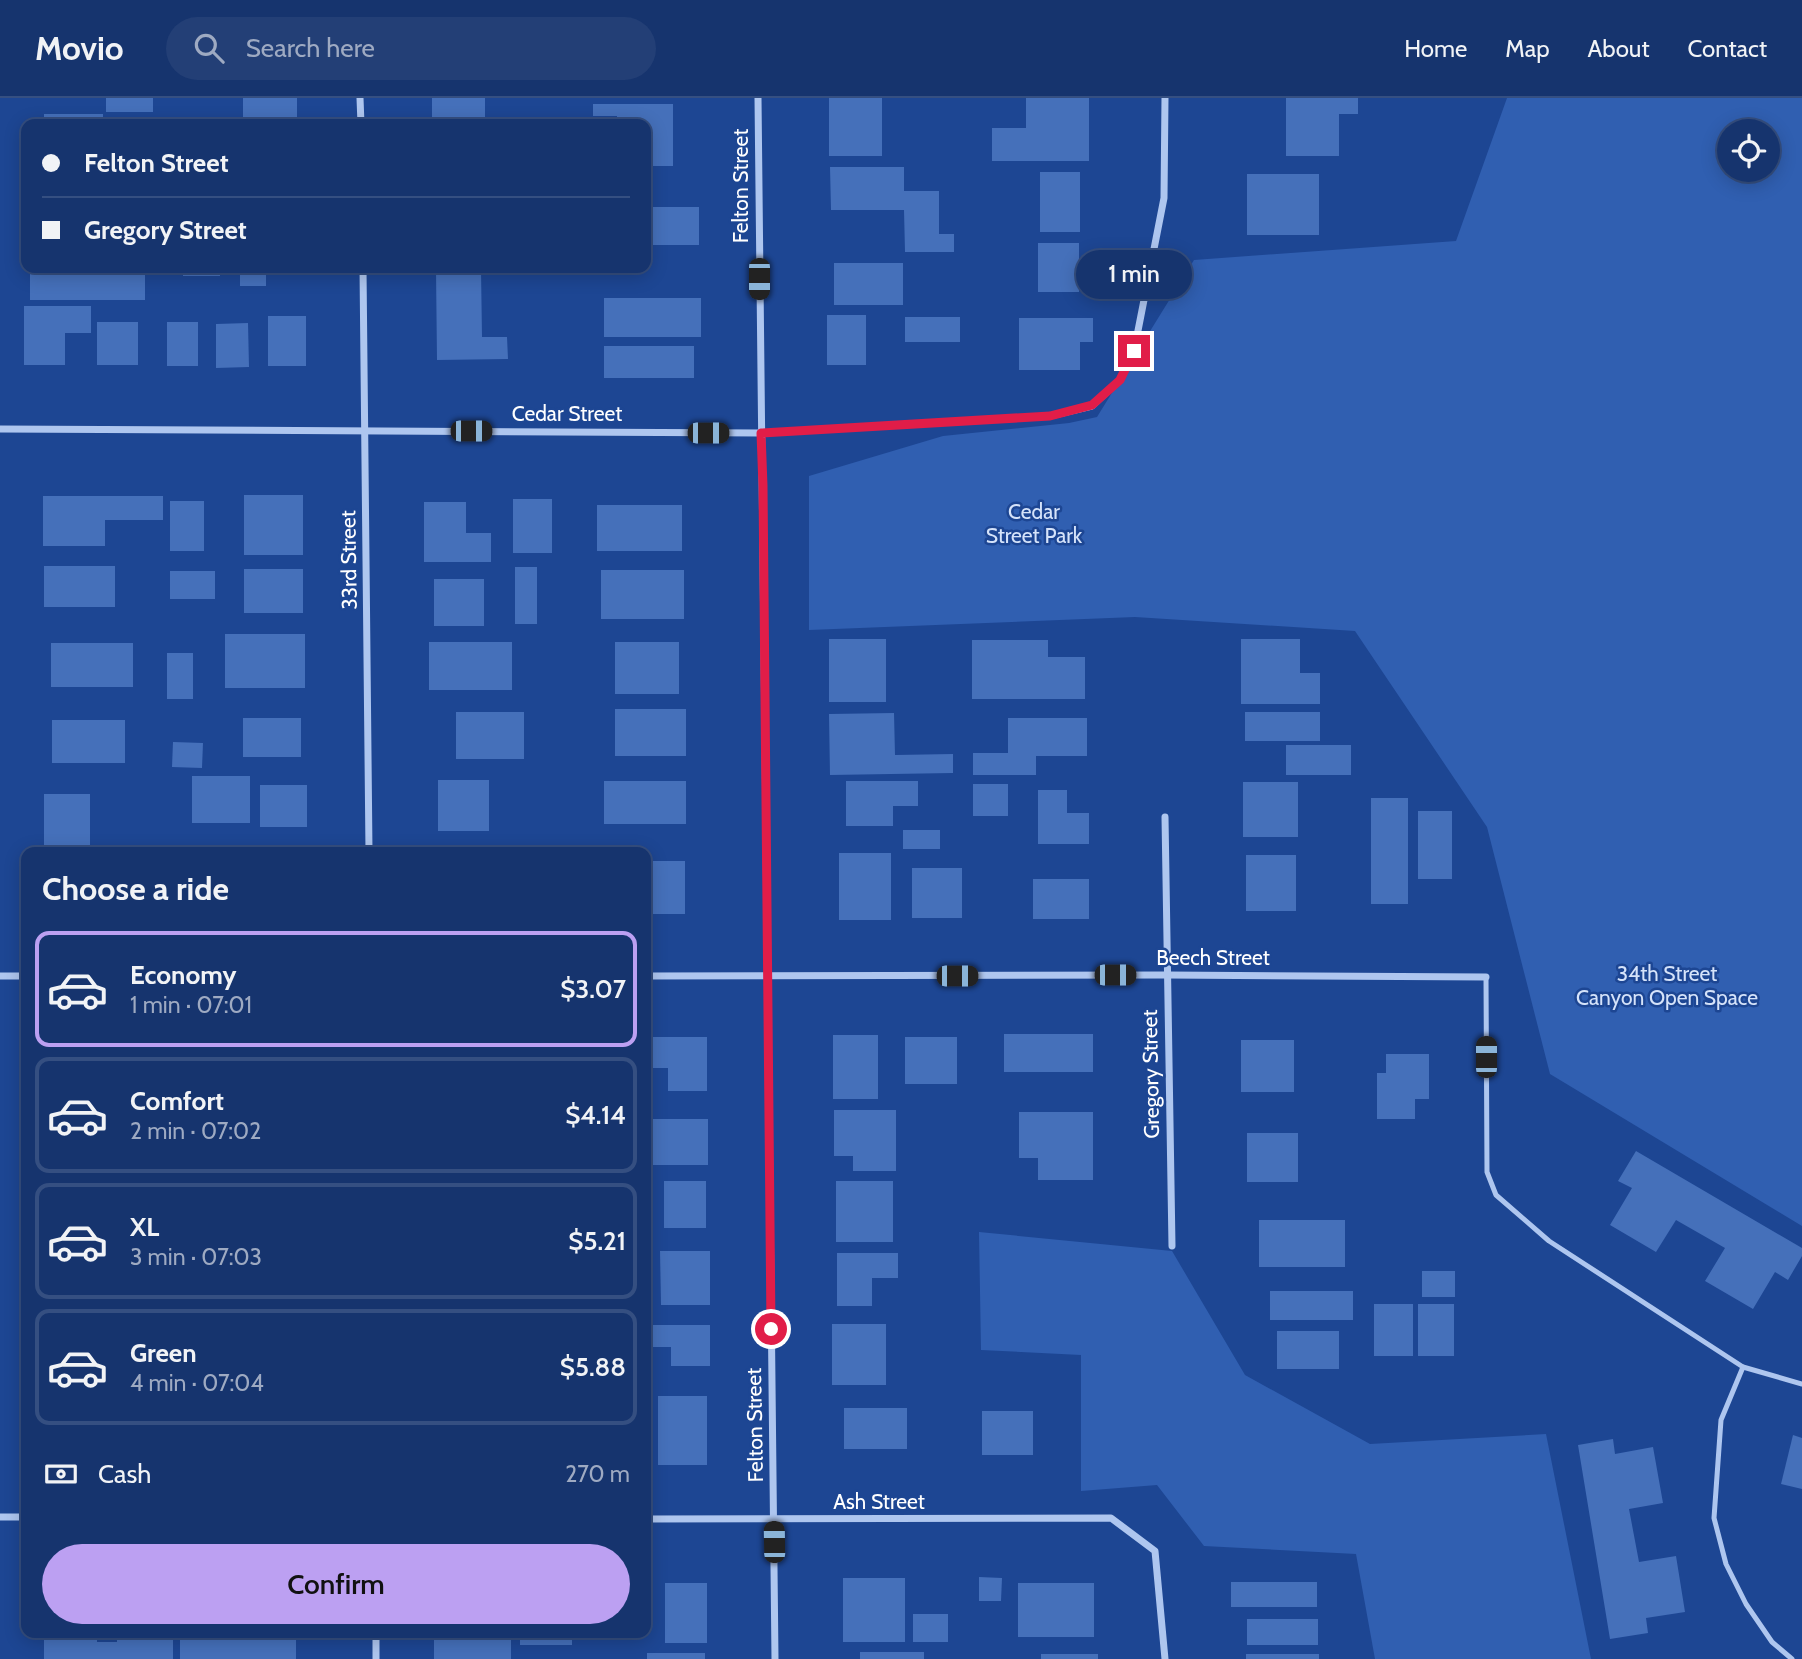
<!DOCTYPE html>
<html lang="en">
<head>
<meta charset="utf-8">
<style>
	body { margin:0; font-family:Cabin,sans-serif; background:#233f76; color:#f1f3f6; height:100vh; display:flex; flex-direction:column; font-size:26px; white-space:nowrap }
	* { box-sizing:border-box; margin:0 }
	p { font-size:23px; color:#9eaac2 }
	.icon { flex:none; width:38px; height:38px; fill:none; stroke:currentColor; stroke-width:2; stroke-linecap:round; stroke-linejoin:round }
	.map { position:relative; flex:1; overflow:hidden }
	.panel { position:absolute; left:21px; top:749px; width:630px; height:791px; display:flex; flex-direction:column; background:#16346e; border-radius:14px; box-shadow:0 4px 18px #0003,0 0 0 2px #354f81 }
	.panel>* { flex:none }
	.guide { position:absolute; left:21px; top:21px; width:630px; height:154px; border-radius:14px; box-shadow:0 4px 18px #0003,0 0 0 2px #354f81; display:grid; align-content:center; height:154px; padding:0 21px; background:#16346e }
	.fabs { position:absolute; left:1717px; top:21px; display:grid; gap:14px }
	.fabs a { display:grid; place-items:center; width:63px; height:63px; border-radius:50%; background:#16346e; box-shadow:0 4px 18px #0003,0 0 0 2px #354f81; font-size:35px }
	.end { position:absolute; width:32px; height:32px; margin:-16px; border:9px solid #e11d48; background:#fff; box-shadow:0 0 0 4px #fff }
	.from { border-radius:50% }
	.bubble { position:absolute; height:49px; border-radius:24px; background:#16346e; box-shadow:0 4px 18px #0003,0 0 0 2px #354f81; font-size:23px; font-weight:600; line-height:49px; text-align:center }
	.car { position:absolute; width:21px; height:42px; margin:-21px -10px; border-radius:9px; box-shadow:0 0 5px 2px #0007; background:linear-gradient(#222 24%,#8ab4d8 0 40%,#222 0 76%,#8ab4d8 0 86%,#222 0) }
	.guide b { display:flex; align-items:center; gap:24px; height:66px; font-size:26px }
	.guide b+b { border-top:2px solid #354f81 }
	.guide i { width:18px; height:18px; background:#f1f3f6 }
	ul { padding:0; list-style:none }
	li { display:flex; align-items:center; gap:21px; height:116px; margin:0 14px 10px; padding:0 7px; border:4px solid #354f81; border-radius:14px }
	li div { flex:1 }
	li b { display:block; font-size:26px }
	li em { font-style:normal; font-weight:600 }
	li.on { border-color:#bca0f2 }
	li>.icon { width:63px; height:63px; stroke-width:1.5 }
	h2 { padding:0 21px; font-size:32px; line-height:84px }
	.pay { display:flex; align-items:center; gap:18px; height:77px; padding:0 21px; font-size:26px }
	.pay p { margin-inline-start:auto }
	.action { display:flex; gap:14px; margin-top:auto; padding:14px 21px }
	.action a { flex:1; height:80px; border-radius:42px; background:#bca0f2; color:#111; font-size:28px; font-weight:600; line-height:80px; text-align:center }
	header { display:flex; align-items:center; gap:42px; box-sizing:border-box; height:98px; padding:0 35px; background:#16346e; border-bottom:2px solid #354f81 }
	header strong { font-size:33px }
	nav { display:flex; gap:38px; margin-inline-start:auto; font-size:24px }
	.search { width:490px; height:63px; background:#233f76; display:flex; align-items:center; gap:18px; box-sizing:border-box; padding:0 24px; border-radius:38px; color:#9eaac2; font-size:26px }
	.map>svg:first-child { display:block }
</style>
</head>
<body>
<header>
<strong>Movio</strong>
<div class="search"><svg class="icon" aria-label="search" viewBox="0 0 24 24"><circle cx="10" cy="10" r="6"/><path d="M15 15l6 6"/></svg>Search here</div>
<nav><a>Home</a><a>Map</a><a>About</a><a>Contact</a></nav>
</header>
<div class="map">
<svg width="1802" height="1561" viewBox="0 0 1802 1561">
	<rect width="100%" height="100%" fill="#1d4693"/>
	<g fill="#305fb1" fill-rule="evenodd">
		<path d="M1507 0H1802V1128L1550 976 1487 729 1355 533 1135 519 809 532V378L943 338 1069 325 1097 319 1194 162 1456 143ZM1729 33H1768V72H1729Z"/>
		<polygon points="979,1134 1172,1153 1245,1277 1370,1346 1546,1336 1591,1561 1375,1561 1356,1456 1204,1448 1157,1387 1081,1393 1081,1257 981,1252"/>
	</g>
	<g fill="#4570ba">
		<rect x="106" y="0" width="47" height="14"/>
		<rect x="243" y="0" width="54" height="26"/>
		<rect x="432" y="0" width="53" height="26"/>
		<rect x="829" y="0" width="53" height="58"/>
		<polygon points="1026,0 1089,0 1089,63 992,63 992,30 1026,30"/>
		<polygon points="1286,0 1358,0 1358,16 1339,16 1339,58 1286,58"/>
		<polygon points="593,6 673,6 673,68 646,68 646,26 617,26 617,18 593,18"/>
		<rect x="44" y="16" width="59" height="10"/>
		<polygon points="830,69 904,69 904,93 939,93 939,136 954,136 954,154 905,154 904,112 831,112"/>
		<rect x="1040" y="74" width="40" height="60"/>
		<rect x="1247" y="76" width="72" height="61"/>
		<rect x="646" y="109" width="53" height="38"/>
		<rect x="1038" y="145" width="41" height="49"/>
		<rect x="834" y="165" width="69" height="42"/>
		<polygon points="30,170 89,170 89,174 145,174 145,202 30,202"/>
		<rect x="183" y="170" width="37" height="8"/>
		<polygon points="240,170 306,170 306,175 266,175 266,188 240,188"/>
		<polygon points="481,171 482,239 507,239 508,261 437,262 436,172"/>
		<rect x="604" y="200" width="97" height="39"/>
		<polygon points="24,208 91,208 91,235 65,235 65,267 24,267"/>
		<rect x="827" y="217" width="39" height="50"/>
		<rect x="268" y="218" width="38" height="50"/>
		<rect x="905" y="219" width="55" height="25"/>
		<polygon points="1019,220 1093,220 1093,244 1080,244 1080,272 1019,272"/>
		<rect x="97" y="224" width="41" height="43"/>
		<rect x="167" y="224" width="31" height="44"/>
		<polygon points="248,225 249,269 216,270 216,226"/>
		<rect x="604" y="248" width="90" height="32"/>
		<rect x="244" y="397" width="59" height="60"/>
		<polygon points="43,398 163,398 163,422 105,422 105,448 43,448"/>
		<rect x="513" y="401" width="39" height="54"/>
		<rect x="170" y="403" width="34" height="50"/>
		<polygon points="424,404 466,404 466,435 491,435 491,464 424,464"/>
		<rect x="597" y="407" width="85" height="46"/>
		<rect x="44" y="468" width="71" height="41"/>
		<rect x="515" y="469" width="22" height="57"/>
		<rect x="244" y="471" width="59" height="44"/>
		<rect x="601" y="472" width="83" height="49"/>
		<rect x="170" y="473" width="45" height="28"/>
		<rect x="434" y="481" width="50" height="47"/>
		<rect x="225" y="536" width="80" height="54"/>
		<rect x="829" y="541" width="57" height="63"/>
		<polygon points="1241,541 1300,541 1300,575 1320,575 1320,606 1241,606"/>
		<polygon points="972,542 1048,542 1048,559 1085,559 1085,601 972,601"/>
		<rect x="429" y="544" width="83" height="48"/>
		<rect x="615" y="544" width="64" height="52"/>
		<rect x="51" y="545" width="82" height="44"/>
		<rect x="167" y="555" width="26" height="46"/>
		<rect x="615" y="611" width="71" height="47"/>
		<rect x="456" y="614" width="68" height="47"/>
		<rect x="1245" y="614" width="75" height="29"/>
		<polygon points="894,615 895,657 953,656 953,675 830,677 829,616"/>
		<rect x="243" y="620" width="58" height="39"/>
		<polygon points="1008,620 1087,620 1087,658 1036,658 1036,677 973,677 973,655 1008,655"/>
		<rect x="52" y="622" width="73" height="43"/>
		<polygon points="173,644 203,645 202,670 172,669"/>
		<rect x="1286" y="647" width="65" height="30"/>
		<rect x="192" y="678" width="58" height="47"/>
		<rect x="438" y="682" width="51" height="51"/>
		<rect x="604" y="683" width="82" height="43"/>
		<polygon points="846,683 918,683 918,708 893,708 893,728 846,728"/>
		<rect x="1243" y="684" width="55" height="55"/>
		<rect x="973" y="686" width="35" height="32"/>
		<rect x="260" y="687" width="47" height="42"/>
		<polygon points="1038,692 1067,692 1067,715 1089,715 1089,746 1038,746"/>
		<rect x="44" y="696" width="46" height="57"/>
		<rect x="1371" y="700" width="37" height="106"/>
		<rect x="1418" y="713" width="34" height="68"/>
		<rect x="903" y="732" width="37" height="19"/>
		<rect x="110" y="747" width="43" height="7"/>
		<rect x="839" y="755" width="52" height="67"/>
		<rect x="1246" y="757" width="50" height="56"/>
		<rect x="646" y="763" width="39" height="53"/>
		<rect x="912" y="770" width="50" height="50"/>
		<rect x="1033" y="781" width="56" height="40"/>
		<rect x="1004" y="936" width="89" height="38"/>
		<rect x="833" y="937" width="45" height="64"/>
		<polygon points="646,939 707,939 707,993 668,993 668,970 646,970"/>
		<rect x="905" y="939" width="52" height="47"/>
		<rect x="1241" y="942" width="53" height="52"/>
		<polygon points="1386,956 1429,956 1429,1001 1415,1001 1415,1021 1377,1021 1377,975 1386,975"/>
		<polygon points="834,1012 896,1012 896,1073 853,1073 853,1058 834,1058"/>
		<polygon points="1019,1014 1093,1014 1093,1082 1038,1082 1038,1060 1019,1060"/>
		<rect x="646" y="1021" width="62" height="46"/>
		<rect x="1247" y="1035" width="51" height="49"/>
		<polygon points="1636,1053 1802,1150 1802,1158 1788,1182 1775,1174 1753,1211 1705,1183 1725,1150 1676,1122 1656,1154 1610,1127 1632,1090 1618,1083"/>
		<rect x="664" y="1083" width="42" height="47"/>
		<rect x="836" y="1083" width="57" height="61"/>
		<rect x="1259" y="1122" width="86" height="47"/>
		<polygon points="660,1153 710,1153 710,1207 661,1207"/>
		<polygon points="837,1155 898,1155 898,1180 872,1180 872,1208 837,1208"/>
		<rect x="1422" y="1173" width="33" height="26"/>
		<rect x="1270" y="1193" width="83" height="29"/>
		<rect x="1374" y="1206" width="39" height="52"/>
		<rect x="1418" y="1206" width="36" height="52"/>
		<rect x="832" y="1226" width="54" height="61"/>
		<polygon points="646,1227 710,1227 710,1268 671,1268 671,1249 646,1249"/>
		<rect x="1277" y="1233" width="62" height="38"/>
		<rect x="658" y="1298" width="49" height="69"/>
		<rect x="844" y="1310" width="63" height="41"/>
		<rect x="982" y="1313" width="51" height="44"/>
		<polygon points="1793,1337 1802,1340 1802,1391 1781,1386"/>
		<polygon points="1613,1341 1615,1356 1653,1349 1663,1405 1629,1411 1639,1464 1676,1458 1685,1514 1646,1520 1648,1535 1610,1541 1578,1347"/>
		<polygon points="979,1479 1002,1480 1001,1503 979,1503"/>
		<rect x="843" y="1480" width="62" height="64"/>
		<rect x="1231" y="1484" width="86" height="25"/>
		<rect x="665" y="1485" width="42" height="60"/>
		<rect x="1018" y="1485" width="76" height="54"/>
		<rect x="913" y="1516" width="35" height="28"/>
		<rect x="1247" y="1521" width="71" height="26"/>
		<polygon points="44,1535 97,1535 97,1544 117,1544 117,1535 173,1535 173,1561 44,1561"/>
		<rect x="434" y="1535" width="77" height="26"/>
		<rect x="520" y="1535" width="52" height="12"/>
		<polygon points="180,1539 296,1540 296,1561 180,1561"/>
		<rect x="860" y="1554" width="64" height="7"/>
		<rect x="647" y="1555" width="58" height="6"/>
		<rect x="1041" y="1556" width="57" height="5"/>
		<rect x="1246" y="1556" width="73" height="5"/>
	</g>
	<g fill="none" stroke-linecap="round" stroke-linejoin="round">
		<g stroke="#aec6ef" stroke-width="5">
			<polyline points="1486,879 1487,1074 1496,1097 1549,1143 1743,1269 1802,1286"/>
			<polyline points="1743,1269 1721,1322 1714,1420 1726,1466 1746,1506 1772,1544 1792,1561"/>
		</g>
		<g stroke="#aec6ef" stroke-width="7">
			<polyline points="360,0 361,26"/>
			<polyline points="758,0 775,1561"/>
			<polyline points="363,170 369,754"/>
			<polyline points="0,331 761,335 1050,318 1092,308 1120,282 1134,253 1164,100 1165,0"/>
			<polyline points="1165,719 1172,1148"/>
			<polyline points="0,878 26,878"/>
			<polyline points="646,878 1168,877 1486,879"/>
			<polyline points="0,1419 26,1419"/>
			<polyline points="646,1421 1111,1420 1155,1453 1165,1561"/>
			<polyline points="376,1535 376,1561"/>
		</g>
	</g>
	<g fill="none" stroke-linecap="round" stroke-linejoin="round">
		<polyline stroke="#e11d48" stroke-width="9" points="771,1231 763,388 761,335 1050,318 1092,307 1120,282 1134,253"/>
	</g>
	<g text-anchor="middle" stroke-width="5" stroke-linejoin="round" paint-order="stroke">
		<g font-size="21" fill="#fff" stroke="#1d4693">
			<text transform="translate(741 88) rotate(-90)" y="7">Felton Street</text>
			<text x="567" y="323">Cedar Street</text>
			<text transform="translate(349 462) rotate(-91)" y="7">33rd Street</text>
			<text x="1213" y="867">Beech Street</text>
			<text transform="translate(1151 976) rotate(-91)" y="7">Gregory Street</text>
			<text transform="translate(755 1327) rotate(-91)" y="7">Felton Street</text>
			<text x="879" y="1411">Ash Street</text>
		</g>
		<g font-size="21" fill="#d5e3fa" stroke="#1d4693">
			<text x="1034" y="421">Cedar<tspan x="1034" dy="24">Street Park</tspan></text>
			<text x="1667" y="883">34th Street<tspan x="1667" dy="24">Canyon Open Space</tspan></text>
		</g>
	</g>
</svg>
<div class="fabs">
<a><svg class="icon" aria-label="locate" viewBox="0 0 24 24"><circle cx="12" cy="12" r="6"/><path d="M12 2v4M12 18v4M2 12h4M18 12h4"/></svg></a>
</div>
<i class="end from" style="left:771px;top:1231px"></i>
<i class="end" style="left:1134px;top:253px"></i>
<div class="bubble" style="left:1076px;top:152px;width:116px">1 min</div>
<i class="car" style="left:759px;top:181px;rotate:180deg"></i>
<i class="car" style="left:471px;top:333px;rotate:90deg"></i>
<i class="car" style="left:708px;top:335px;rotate:90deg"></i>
<i class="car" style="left:1115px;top:877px;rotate:90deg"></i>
<i class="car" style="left:957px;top:878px;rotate:90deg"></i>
<i class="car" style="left:1486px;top:959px;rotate:0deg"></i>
<i class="car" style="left:774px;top:1444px;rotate:359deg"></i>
<div class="guide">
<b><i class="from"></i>Felton Street</b>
<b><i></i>Gregory Street</b>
</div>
<section class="panel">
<h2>Choose a ride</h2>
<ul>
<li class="on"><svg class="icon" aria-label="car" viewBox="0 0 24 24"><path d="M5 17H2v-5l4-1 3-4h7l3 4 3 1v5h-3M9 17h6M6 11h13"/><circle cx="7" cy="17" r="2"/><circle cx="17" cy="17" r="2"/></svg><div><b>Economy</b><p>1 min · 07:01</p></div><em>$3.07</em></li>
<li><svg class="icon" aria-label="car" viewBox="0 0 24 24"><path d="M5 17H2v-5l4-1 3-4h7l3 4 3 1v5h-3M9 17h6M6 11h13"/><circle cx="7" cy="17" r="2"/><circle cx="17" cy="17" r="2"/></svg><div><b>Comfort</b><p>2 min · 07:02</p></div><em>$4.14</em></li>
<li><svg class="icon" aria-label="car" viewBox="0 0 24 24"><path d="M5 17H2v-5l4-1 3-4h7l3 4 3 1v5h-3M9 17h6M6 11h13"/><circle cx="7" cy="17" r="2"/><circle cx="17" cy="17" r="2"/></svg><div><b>XL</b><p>3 min · 07:03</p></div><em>$5.21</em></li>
<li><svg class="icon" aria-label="car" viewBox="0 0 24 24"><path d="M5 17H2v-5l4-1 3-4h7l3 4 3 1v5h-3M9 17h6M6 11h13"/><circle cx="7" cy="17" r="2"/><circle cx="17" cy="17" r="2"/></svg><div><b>Green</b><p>4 min · 07:04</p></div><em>$5.88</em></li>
</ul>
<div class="pay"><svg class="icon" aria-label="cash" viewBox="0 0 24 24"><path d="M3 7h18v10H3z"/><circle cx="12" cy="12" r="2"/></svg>Cash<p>270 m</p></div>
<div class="action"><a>Confirm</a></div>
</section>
</div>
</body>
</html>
